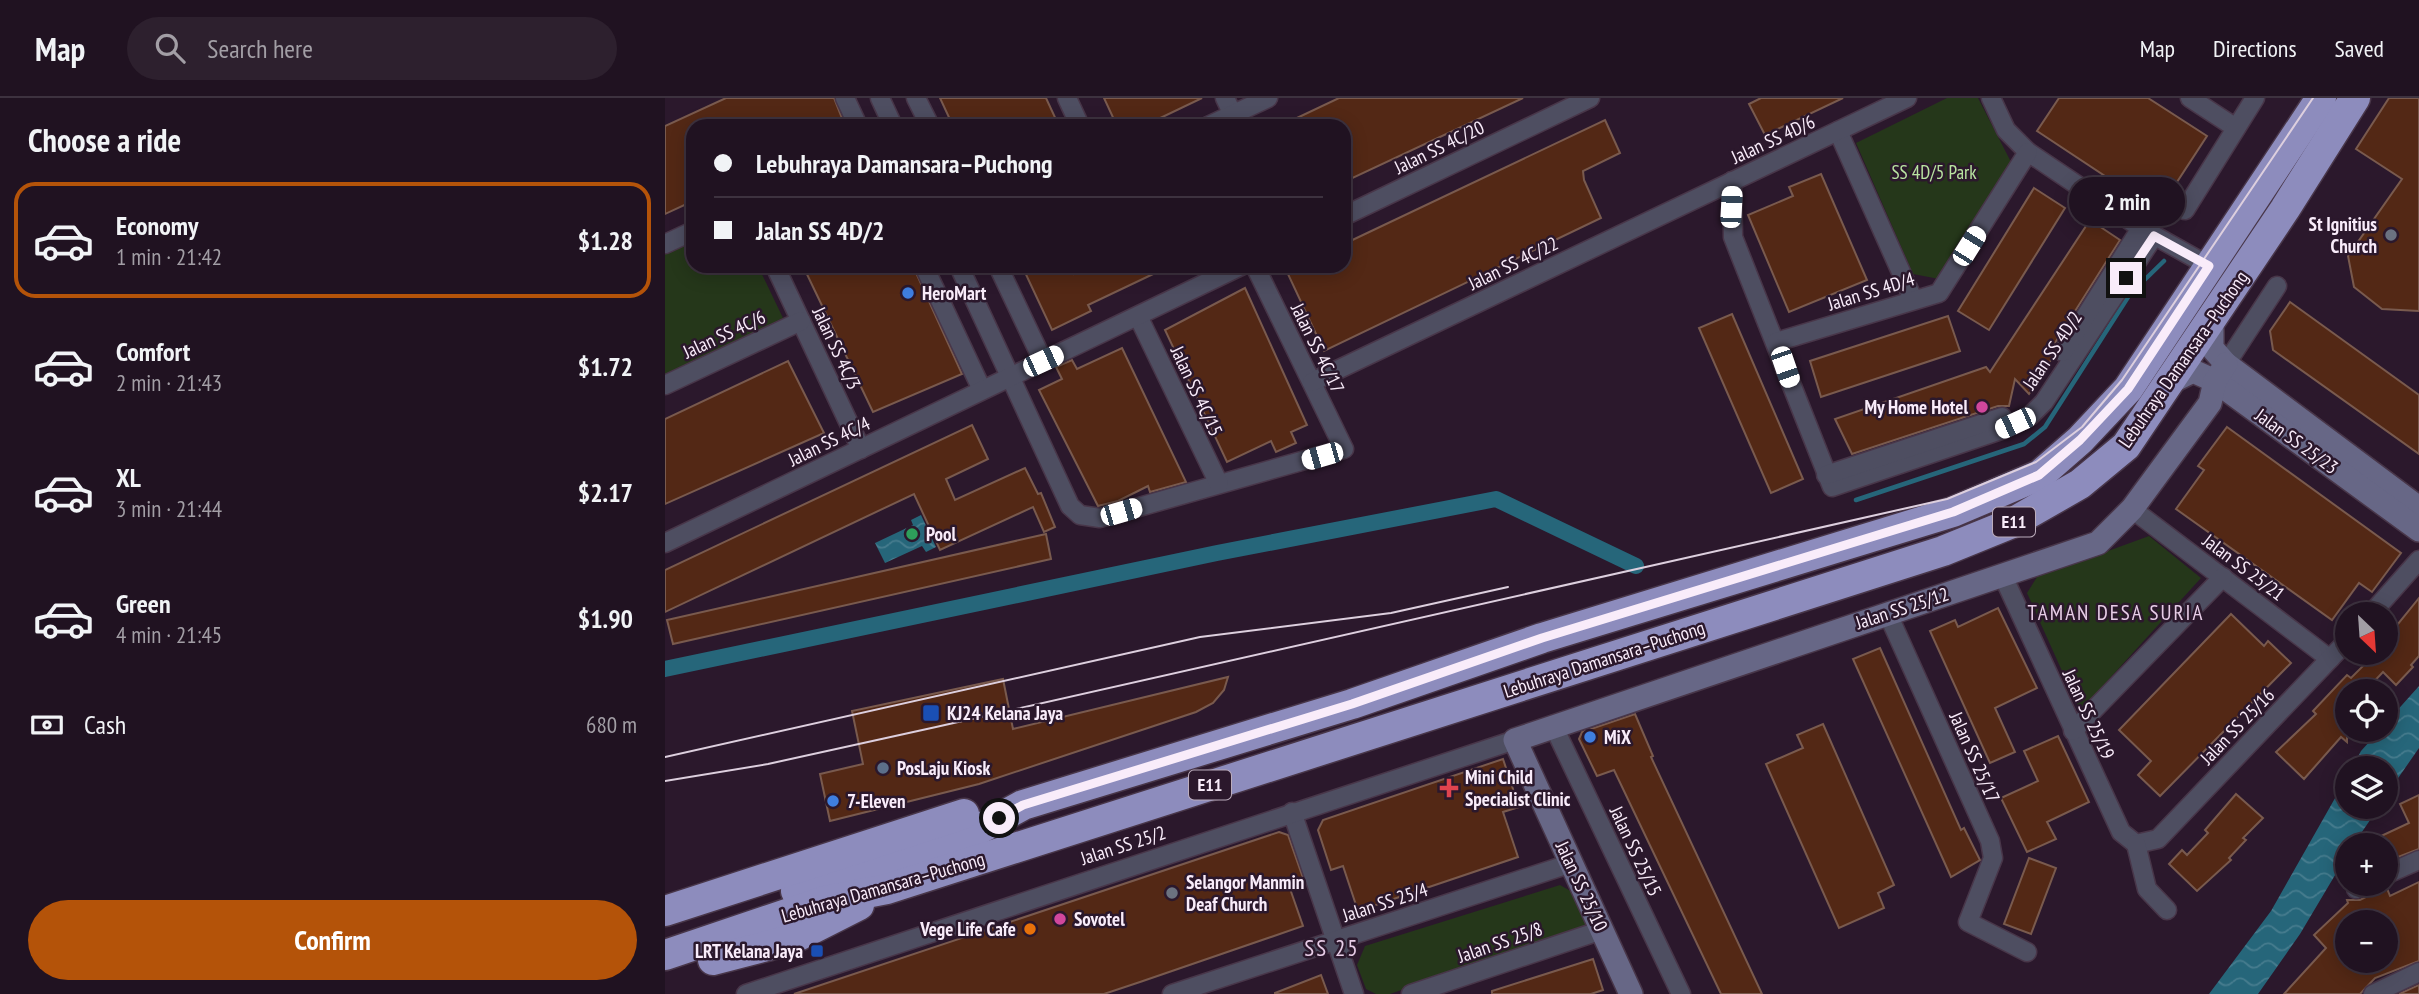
<!DOCTYPE html>
<html lang="en">
<head>
<meta charset="utf-8">
<style>
	body { margin:0; font-family:"PT Sans Narrow",sans-serif; background:#2d202e; color:#f1f3f6; height:100vh; display:flex; flex-direction:column; font-size:26px; white-space:nowrap }
	* { box-sizing:border-box; margin:0 }
	p { font-size:23px; color:#a29ea5 }
	.icon { flex:none; width:38px; height:38px; fill:none; stroke:currentColor; stroke-width:2; stroke-linecap:round; stroke-linejoin:round }
	.map { position:relative; flex:1; overflow:hidden }
	.details { display:flex; flex-direction:column; background:#201221; width:665px }
	.details>* { flex:none }
	.hud { position:absolute; left:21px; top:21px; width:665px; height:154px; border-radius:21px; box-shadow:0 4px 18px #0003,0 0 0 2px #3d323f; display:grid; align-content:center; height:154px; padding:0 28px; background:#201221 }
	.needle { width:46px; rotate:155deg }
	.tools { position:absolute; left:1670px; top:504px; display:grid; gap:14px }
	.tools a { display:grid; place-items:center; width:63px; height:63px; border-radius:50%; background:#201221; box-shadow:0 4px 18px #0003,0 0 0 2px #3d323f; font-size:35px }
	.end { position:absolute; width:32px; height:32px; margin:-16px; border:9px solid #f9ecfa; background:#111; box-shadow:0 0 0 4px #111 }
	.from { border-radius:50% }
	.bubble { position:absolute; height:49px; border-radius:24px; background:#201221; box-shadow:0 4px 18px #0003,0 0 0 2px #3d323f; font-size:23px; font-weight:700; line-height:49px; text-align:center }
	.car { position:absolute; width:21px; height:42px; margin:-21px -10px; border-radius:9px; box-shadow:0 0 5px 2px #0007; background:linear-gradient(#fff 24%,#345 0 40%,#fff 0 76%,#345 0 86%,#fff 0) }
	.hud b { display:flex; align-items:center; gap:24px; height:66px; font-size:26px }
	.hud b+b { border-top:2px solid #3d323f }
	.hud i { width:18px; height:18px; background:#f1f3f6 }
	ul { padding:0; list-style:none }
	li { display:flex; align-items:center; gap:21px; height:116px; margin:0 14px 10px; padding:0 14px; border:4px solid transparent; border-radius:21px }
	li div { flex:1 }
	li b { display:block; font-size:26px }
	li em { font-style:normal; font-weight:700 }
	li.selected { border-color:#b45309 }
	li>.icon { width:63px; height:63px; stroke-width:1.5 }
	h2 { padding:0 28px; font-size:32px; line-height:84px }
	.pay { display:flex; align-items:center; gap:18px; height:77px; padding:0 28px; font-size:26px }
	.pay p { margin-inline-start:auto }
	.primary-button { display:flex; gap:14px; margin-top:auto; padding:14px 28px }
	.primary-button a { flex:1; height:80px; border-radius:42px; background:#b45309; color:#fff; font-size:28px; font-weight:700; line-height:80px; text-align:center }
	header { display:flex; align-items:center; gap:42px; box-sizing:border-box; height:98px; padding:0 35px; background:#201221; border-bottom:2px solid #3d323f }
	header strong { font-size:33px }
	nav { display:flex; gap:38px; margin-inline-start:auto; font-size:24px }
	.search { width:490px; height:63px; background:#2d202e; display:flex; align-items:center; gap:18px; box-sizing:border-box; padding:0 24px; border-radius:38px; color:#a29ea5; font-size:26px }
	main { display:flex; flex:1; min-height:0 }
	.map>svg:first-child { display:block }
</style>
</head>
<body>
<header>
<strong>Map</strong>
<div class="search"><svg class="icon" aria-label="search" viewBox="0 0 24 24"><circle cx="10" cy="10" r="6"/><path d="M15 15l6 6"/></svg>Search here</div>
<nav><a>Map</a><a>Directions</a><a>Saved</a></nav>
</header>
<main>
<section class="details">
<h2>Choose a ride</h2>
<ul>
<li class="selected"><svg class="icon" aria-label="car" viewBox="0 0 24 24"><path d="M5 17H2v-5l4-1 3-4h7l3 4 3 1v5h-3M9 17h6M6 11h13"/><circle cx="7" cy="17" r="2"/><circle cx="17" cy="17" r="2"/></svg><div><b>Economy</b><p>1 min · 21:42</p></div><em>$1.28</em></li>
<li><svg class="icon" aria-label="car" viewBox="0 0 24 24"><path d="M5 17H2v-5l4-1 3-4h7l3 4 3 1v5h-3M9 17h6M6 11h13"/><circle cx="7" cy="17" r="2"/><circle cx="17" cy="17" r="2"/></svg><div><b>Comfort</b><p>2 min · 21:43</p></div><em>$1.72</em></li>
<li><svg class="icon" aria-label="car" viewBox="0 0 24 24"><path d="M5 17H2v-5l4-1 3-4h7l3 4 3 1v5h-3M9 17h6M6 11h13"/><circle cx="7" cy="17" r="2"/><circle cx="17" cy="17" r="2"/></svg><div><b>XL</b><p>3 min · 21:44</p></div><em>$2.17</em></li>
<li><svg class="icon" aria-label="car" viewBox="0 0 24 24"><path d="M5 17H2v-5l4-1 3-4h7l3 4 3 1v5h-3M9 17h6M6 11h13"/><circle cx="7" cy="17" r="2"/><circle cx="17" cy="17" r="2"/></svg><div><b>Green</b><p>4 min · 21:45</p></div><em>$1.90</em></li>
</ul>
<div class="pay"><svg class="icon" aria-label="cash" viewBox="0 0 24 24"><path d="M3 7h18v10H3z"/><circle cx="12" cy="12" r="2"/></svg>Cash<p>680 m</p></div>
<div class="primary-button"><a>Confirm</a></div>
</section>
<div class="map">
<svg width="1754" height="896" viewBox="0 0 1754 896">
	<defs>
		<pattern id="water-waves" width="16" height="10" patternUnits="userSpaceOnUse" patternTransform="scale(1.75)"><rect width="16" height="10" fill="#26667a"/><path d="M0 5q4-4 8 0t8 0" fill="none" stroke="#467c8e"/></pattern>
	</defs>
	<rect width="100%" height="100%" fill="#2b182c"/>
	<g fill="#25371a">
		<polygon points="1282,0 1313,0 1346,64 1274,181 1248,176 1191,45"/>
		<polygon points="28,140 28,168 93,168 118,220 0,277 0,153"/>
		<polygon points="1484,438 1536,480 1415,613 1362,495 1372,479"/>
		<polygon points="895,787 911,796 922,828 725,896 711,896 701,891 692,867 700,848"/>
	</g>
	<g fill="url(#water-waves)">
		<polygon points="256,417 271,449 261,454 257,448 220,465 210,445 248,427 246,422"/>
		<polygon points="1754,588 1754,650 1720,699 1720,670 1687,670 1696,653 1715,632 1720,632 1720,626"/>
		<polygon points="1682,679 1682,709 1714,709 1688,747 1682,747 1682,757 1635,836 1593,896 1544,896 1606,813"/>
	</g>
	<g fill="none" stroke-linecap="round" stroke-linejoin="round">
		<polyline stroke="#26667a" stroke-width="4.5" points="1191,402 1359,346 1380,329 1465,196 1499,163"/>
		<polyline stroke="#26667a" stroke-width="16" points="0,571 552,455 831,401 971,468"/>
	</g>
	<g fill="#532815" stroke="#795a4e" stroke-width="2" fill-rule="evenodd">
		<polygon points="61,0 169,0 180,28 28,28 28,103 0,116 0,28"/>
		<polygon points="275,0 381,0 394,28 288,28"/>
		<polygon points="439,0 537,0 489,23 492,28 452,28"/>
		<polygon points="674,0 858,0 679,84 679,28 615,28"/>
		<polygon points="1096,0 1178,0 1100,37 1084,6"/>
		<polygon points="1394,0 1483,0 1542,38 1493,113 1372,33"/>
		<polygon points="1724,0 1754,0 1754,213 1717,211 1689,189 1683,158 1737,81 1691,51"/>
		<polygon points="940,22 955,55 918,73 919,82 936,120 659,253 622,174 633,168 679,168 679,146"/>
		<polygon points="1156,76 1202,182 1124,214 1083,117 1128,98 1124,89"/>
		<polygon points="1369,90 1400,110 1324,232 1293,213"/>
		<polygon points="1425,122 1455,142 1388,248 1388,259 1364,296 1350,281 1344,308 1333,308 1187,356 1170,321 1321,269 1325,274"/>
		<polygon points="138,168 248,168 297,276 208,314"/>
		<polygon points="357,168 405,168 409,176 424,168 505,168 423,207 426,213 387,232"/>
		<polygon points="580,190 642,327 626,334 631,345 611,354 606,343 562,364 500,232"/>
		<polygon points="1625,204 1754,297 1754,356 1608,252 1605,233"/>
		<polygon points="1067,216 1138,381 1106,395 1034,230"/>
		<polygon points="1283,218 1295,253 1156,299 1145,263"/>
		<polygon points="457,250 521,384 485,394 483,388 453,403 433,408 374,292 397,281 391,269 407,262 412,271"/>
		<polygon points="123,263 159,335 0,406 0,321"/>
		<polygon points="307,327 323,361 281,381 290,402 360,370 373,396 376,395 390,429 379,434 368,409 275,452 249,396 0,514 0,472"/>
		<polygon points="1562,329 1736,455 1707,494 1694,485 1667,522 1511,411 1539,372 1533,368"/>
		<polygon points="381,436 386,461 8,546 2,522"/>
		<polygon points="1754,500 1754,558 1746,567 1748,569 1731,587 1718,574 1700,593 1682,593 1682,644 1676,639 1639,681 1611,654 1651,616 1648,613 1682,577 1686,580 1711,555 1720,555 1724,537"/>
		<polygon points="1333,510 1372,590 1330,610 1350,654 1325,665 1265,533 1290,522 1293,529"/>
		<polygon points="1566,516 1599,548 1603,543 1626,565 1495,698 1473,677 1486,663 1454,632"/>
		<polygon points="1215,550 1296,732 1299,730 1315,762 1286,779 1188,561"/>
		<polygon points="563,579 559,592 548,605 531,614 314,686 165,723 155,676 198,666 187,613 338,581 348,631"/>
		<polygon points="970,616 988,658 986,659 1097,896 1056,896 949,672 932,678 914,641 917,634"/>
		<polygon points="1158,626 1229,787 1213,795 1219,810 1174,830 1101,666 1138,650 1132,637"/>
		<polygon points="1393,638 1424,704 1382,724 1391,741 1362,754 1336,700 1373,683 1359,653"/>
		<polygon points="838,661 854,709 838,714 853,759 693,813 678,768 666,772 653,732 658,722"/>
		<polygon points="1571,696 1598,720 1578,740 1581,742 1564,760 1566,762 1532,793 1504,766 1517,752 1522,757 1543,735 1540,732"/>
		<polygon points="1754,697 1754,751 1720,764 1720,747 1697,747 1744,725 1735,706"/>
		<polygon points="614,734 623,737 638,780 623,785 638,828 475,884 439,896 129,896"/>
		<polygon points="1364,760 1391,770 1366,836 1339,826"/>
		<path d="M1754 784V863L1710 880 1695 896H1619L1661 850 1649 837 1683 805 1682 802H1695L1707 796 1715 787 1721 788 1725 798ZM1682 824H1720V863H1682Z"/>
		<polygon points="928,861 938,892 926,896 827,896 827,893"/>
		<polygon points="656,877 663,896 610,896 610,895"/>
		<polygon points="1754,887 1754,896 1734,896"/>
	</g>
	<g fill="none" stroke-linecap="round" stroke-linejoin="round">
		<g stroke="#483649" stroke-width="21">
			<g id="street">
				<polyline points="180,0 193,28"/>
				<polyline points="215,0 228,28"/>
				<polyline points="251,0 265,28"/>
				<polyline points="402,0 415,28"/>
				<polyline points="560,0 568,17"/>
				<polyline points="1326,0 1341,32 1363,54 1476,130 1544,168"/>
				<polyline points="1525,0 1571,30"/>
				<polyline points="543,28 603,0"/>
				<polyline points="1173,33 1248,201"/>
				<polyline points="1067,83 1068,139 1167,389 1336,332 1365,318 1379,304 1489,138"/>
				<polyline points="1520,112 1590,0"/>
				<polyline points="679,118 925,0"/>
				<polyline points="0,146 28,133"/>
				<polyline points="110,168 196,351"/>
				<polyline points="259,168 317,292"/>
				<polyline points="294,168 405,408 415,417 435,420 679,351 590,168"/>
				<polyline points="333,168 378,263"/>
				<polyline points="473,218 554,386"/>
				<polyline points="1111,244 1274,195 1363,54"/>
				<polyline points="1398,254 1476,130"/>
				<polyline points="1561,266 1612,188"/>
				<polyline points="647,284 1242,0"/>
				<polyline points="0,287 136,223"/>
				<polyline points="1161,377 1337,319"/>
				<polyline points="1467,411 1665,561"/>
				<polyline points="0,445 576,168"/>
				<polyline points="1338,478 1456,734 1471,746 1493,741 1682,543"/>
				<polyline points="1222,514 1325,743 1328,760 1303,824 1362,854"/>
				<polyline points="1706,516 1754,462"/>
				<polyline points="888,627 1016,896"/>
				<polyline points="1408,633 1558,479"/>
				<polyline points="627,714 689,896"/>
				<polyline points="1471,746 1482,791 1502,812"/>
				<polyline points="1720,777 1754,762"/>
				<polyline points="1691,791 1702,786"/>
				<polyline points="81,896 850,642"/>
				<polyline points="507,896 907,765"/>
				<polyline points="746,896 937,832"/>
				<polyline points="1708,896 1754,874"/>
			</g>
		</g>
		<g stroke="#483649" stroke-width="26">
			<g id="secondary">
				<polyline points="1547,220 1547,250 1561,266 1754,410"/>
				<polyline points="1506,284 1528,273 1550,283 1754,432"/>
				<polyline points="966,896 850,642 1433,445 1467,411 1545,305 1550,283 1561,266"/>
			</g>
		</g>
		<g stroke="#483649" stroke-width="33">
			<g id="highway">
				<polyline points="131,793 309,734 358,707 687,606 877,540 1288,414 1375,377 1415,342 1463,291 1656,0"/>
				<polyline points="0,813 299,716"/>
				<polyline points="0,857 160,803 222,791 1278,453 1347,425 1415,386 1461,348 1620,111 1690,0"/>
				<polyline points="48,862 125,842 194,807"/>
			</g>
		</g>
		<use href="#street" stroke="#4e4e61" stroke-width="18"/>
		<use href="#secondary" stroke="#676786" stroke-width="23"/>
		<use href="#highway" stroke="#8d8cbd" stroke-width="30"/>
		<g stroke="#ddcfde" stroke-width="2">
			<polyline points="0,659 535,539 726,515 843,489"/>
			<polyline points="0,683 103,666 271,629 1282,401 1371,364 1417,329 1457,282 1648,0"/>
		</g>
	</g>
	<g fill="none" stroke-linecap="round" stroke-linejoin="round">
		<polyline stroke="#f9ecfa" stroke-width="9" points="334,720 358,707 687,606 877,540 1288,414 1374,377 1415,342 1463,291 1544,168 1489,138 1461,180"/>
	</g>
	<g fill="#6b7280" stroke="#2b182c" stroke-width="2.5">
		<circle cx="1726" cy="137" r="7"/>
		<circle cx="507" cy="795" r="7"/>
	</g>
	<g fill="#3f7fe0" stroke="#2b182c" stroke-width="2.5">
		<circle cx="243" cy="195" r="7"/>
		<circle cx="925" cy="639" r="7"/>
		<circle cx="168" cy="703" r="7"/>
	</g>
	<g fill="#d1479c" stroke="#2b182c" stroke-width="2.5">
		<circle cx="1317" cy="309" r="7"/>
		<circle cx="395" cy="821" r="7"/>
	</g>
	<circle fill="#2e9e5b" stroke="#2b182c" stroke-width="2.5" cx="247" cy="436" r="7"/>
	<g fill="#1a4fb4" stroke="#2b182c" stroke-width="2.5">
		<rect x="257" y="606" width="18" height="18" rx="3.5"/>
		<rect x="145" y="846" width="14" height="14" rx="3.5"/>
	</g>
	<circle fill="#5c6f8a" stroke="#2b182c" stroke-width="2.5" cx="218" cy="670" r="7"/>
	<path fill="#e0444e" stroke="#2b182c" stroke-width="2.5" d="M780.5 679.5h7v7h7v7h-7v7h-7v-7h-7v-7h7z"/>
	<circle fill="#e8710a" stroke="#2b182c" stroke-width="2.5" cx="365" cy="831" r="7"/>
	<g text-anchor="middle" stroke-width="5" stroke-linejoin="round" paint-order="stroke">
		<g fill="#2b182c" stroke="#bbacbc" stroke-width="2">
			<rect x="1328" y="409.5" width="42" height="29" rx="5"/>
			<rect x="524" y="672.5" width="42" height="29" rx="5"/>
		</g>
		<g font-size="18" font-weight="bold" fill="#f9ecfa">
			<text x="1349" y="430">E11</text>
			<text x="545" y="693">E11</text>
		</g>
		<g font-size="19" fill="#f9ecfa" stroke="#2b182c">
			<text transform="translate(1108 41) rotate(-25)" y="7">Jalan SS 4D/6</text>
			<text transform="translate(774 49) rotate(-26)" y="7">Jalan SS 4C/20</text>
			<text transform="translate(848 165) rotate(-26)" y="7">Jalan SS 4C/22</text>
			<text transform="translate(1206 193) rotate(-17)" y="7">Jalan SS 4D/4</text>
			<text transform="translate(59 236) rotate(-25)" y="7">Jalan SS 4C/6</text>
			<text transform="translate(172 250) rotate(65)" y="7">Jalan SS 4C/3</text>
			<text transform="translate(653 250) rotate(64)" y="7">Jalan SS 4C/17</text>
			<text transform="translate(1387 252) rotate(-56)" y="7">Jalan SS 4D/2</text>
			<text transform="translate(1518 261) rotate(-55)" y="7">Lebuhraya Damansara–Puchong</text>
			<text transform="translate(532 293) rotate(65)" y="7">Jalan SS 4C/15</text>
			<text transform="translate(164 343) rotate(-26)" y="7">Jalan SS 4C/4</text>
			<text transform="translate(1632 343) rotate(36)" y="7">Jalan SS 25/23</text>
			<text transform="translate(1579 469) rotate(37)" y="7">Jalan SS 25/21</text>
			<text transform="translate(1237 510) rotate(-18)" y="7">Jalan SS 25/12</text>
			<text transform="translate(939 561) rotate(-18)" y="7">Lebuhraya Damansara–Puchong</text>
			<text transform="translate(1424 616) rotate(65)" y="7">Jalan SS 25/19</text>
			<text transform="translate(1572 628) rotate(-46)" y="7">Jalan SS 25/16</text>
			<text transform="translate(1310 659) rotate(66)" y="7">Jalan SS 25/17</text>
			<text transform="translate(458 747) rotate(-18)" y="7">Jalan SS 25/2</text>
			<text transform="translate(971 753) rotate(65)" y="7">Jalan SS 25/15</text>
			<text transform="translate(917 788) rotate(65)" y="7">Jalan SS 25/10</text>
			<text transform="translate(218 789) rotate(-16)" y="7">Lebuhraya Damansara–Puchong</text>
			<text transform="translate(720 804) rotate(-18)" y="7">Jalan SS 25/4</text>
			<text transform="translate(835 844) rotate(-19)" y="7">Jalan SS 25/8</text>
		</g>
		<g font-size="19" fill="#b9e5a1" stroke="#2b182c">
			<text x="1269" y="81">SS 4D/5 Park</text>
		</g>
		<g font-size="19" font-weight="bold" fill="#f9ecfa" stroke="#2b182c" text-anchor="start">
			<text x="1712" y="133" text-anchor="end">St Ignitius<tspan x="1712" dy="22">Church</tspan></text>
			<text x="257" y="202">HeroMart</text>
			<text x="1303" y="316" text-anchor="end">My Home Hotel</text>
			<text x="261" y="443">Pool</text>
			<text x="282" y="622">KJ24 Kelana Jaya</text>
			<text x="939" y="646">MiX</text>
			<text x="232" y="677">PosLaju Kiosk</text>
			<text x="800" y="686">Mini Child<tspan x="800" dy="22">Specialist Clinic</tspan></text>
			<text x="182" y="710">7-Eleven</text>
			<text x="521" y="791">Selangor Manmin<tspan x="521" dy="22">Deaf Church</tspan></text>
			<text x="409" y="828">Sovotel</text>
			<text x="351" y="838" text-anchor="end">Vege Life Cafe</text>
			<text x="138" y="860" text-anchor="end">LRT Kelana Jaya</text>
		</g>
		<g font-size="21" letter-spacing="2" fill="#e7cde7" stroke="#2b182c">
			<text x="1451" y="522">TAMAN DESA SURIA</text>
		</g>
		<g font-size="23" letter-spacing="2" fill="#e7cde7" stroke="#2b182c">
			<text x="667" y="858">SS 25</text>
		</g>
	</g>
</svg>
<div class="tools">
<a><svg class="needle" viewBox="-14 -14 28 28"><path d="M0-13l5 13h-10z" fill="#e53935"/><path d="M0 13l5-13h-10z" fill="#a29ea5"/></svg></a>
<a><svg class="icon" aria-label="locate" viewBox="0 0 24 24"><circle cx="12" cy="12" r="6"/><path d="M12 2v4M12 18v4M2 12h4M18 12h4"/></svg></a>
<a><svg class="icon" aria-label="layers" viewBox="0 0 24 24"><path d="M12 4l9 5-9 5-9-5zM3 14l9 5 9-5"/></svg></a>
<a>+</a>
<a>−</a>
</div>
<i class="end from" style="left:334px;top:720px"></i>
<i class="end" style="left:1461px;top:180px"></i>
<div class="bubble" style="left:1404px;top:79px;width:116px">2 min</div>
<i class="car" style="left:1066px;top:109px;rotate:3deg"></i>
<i class="car" style="left:1304px;top:148px;rotate:32deg"></i>
<i class="car" style="left:378px;top:263px;rotate:65deg"></i>
<i class="car" style="left:1120px;top:269px;rotate:161deg"></i>
<i class="car" style="left:1350px;top:325px;rotate:245deg"></i>
<i class="car" style="left:657px;top:358px;rotate:254deg"></i>
<i class="car" style="left:456px;top:414px;rotate:74deg"></i>
<div class="hud">
<b><i class="from"></i>Lebuhraya Damansara–Puchong</b>
<b><i></i>Jalan SS 4D/2</b>
</div>
</div>
</main>
</body>
</html>
